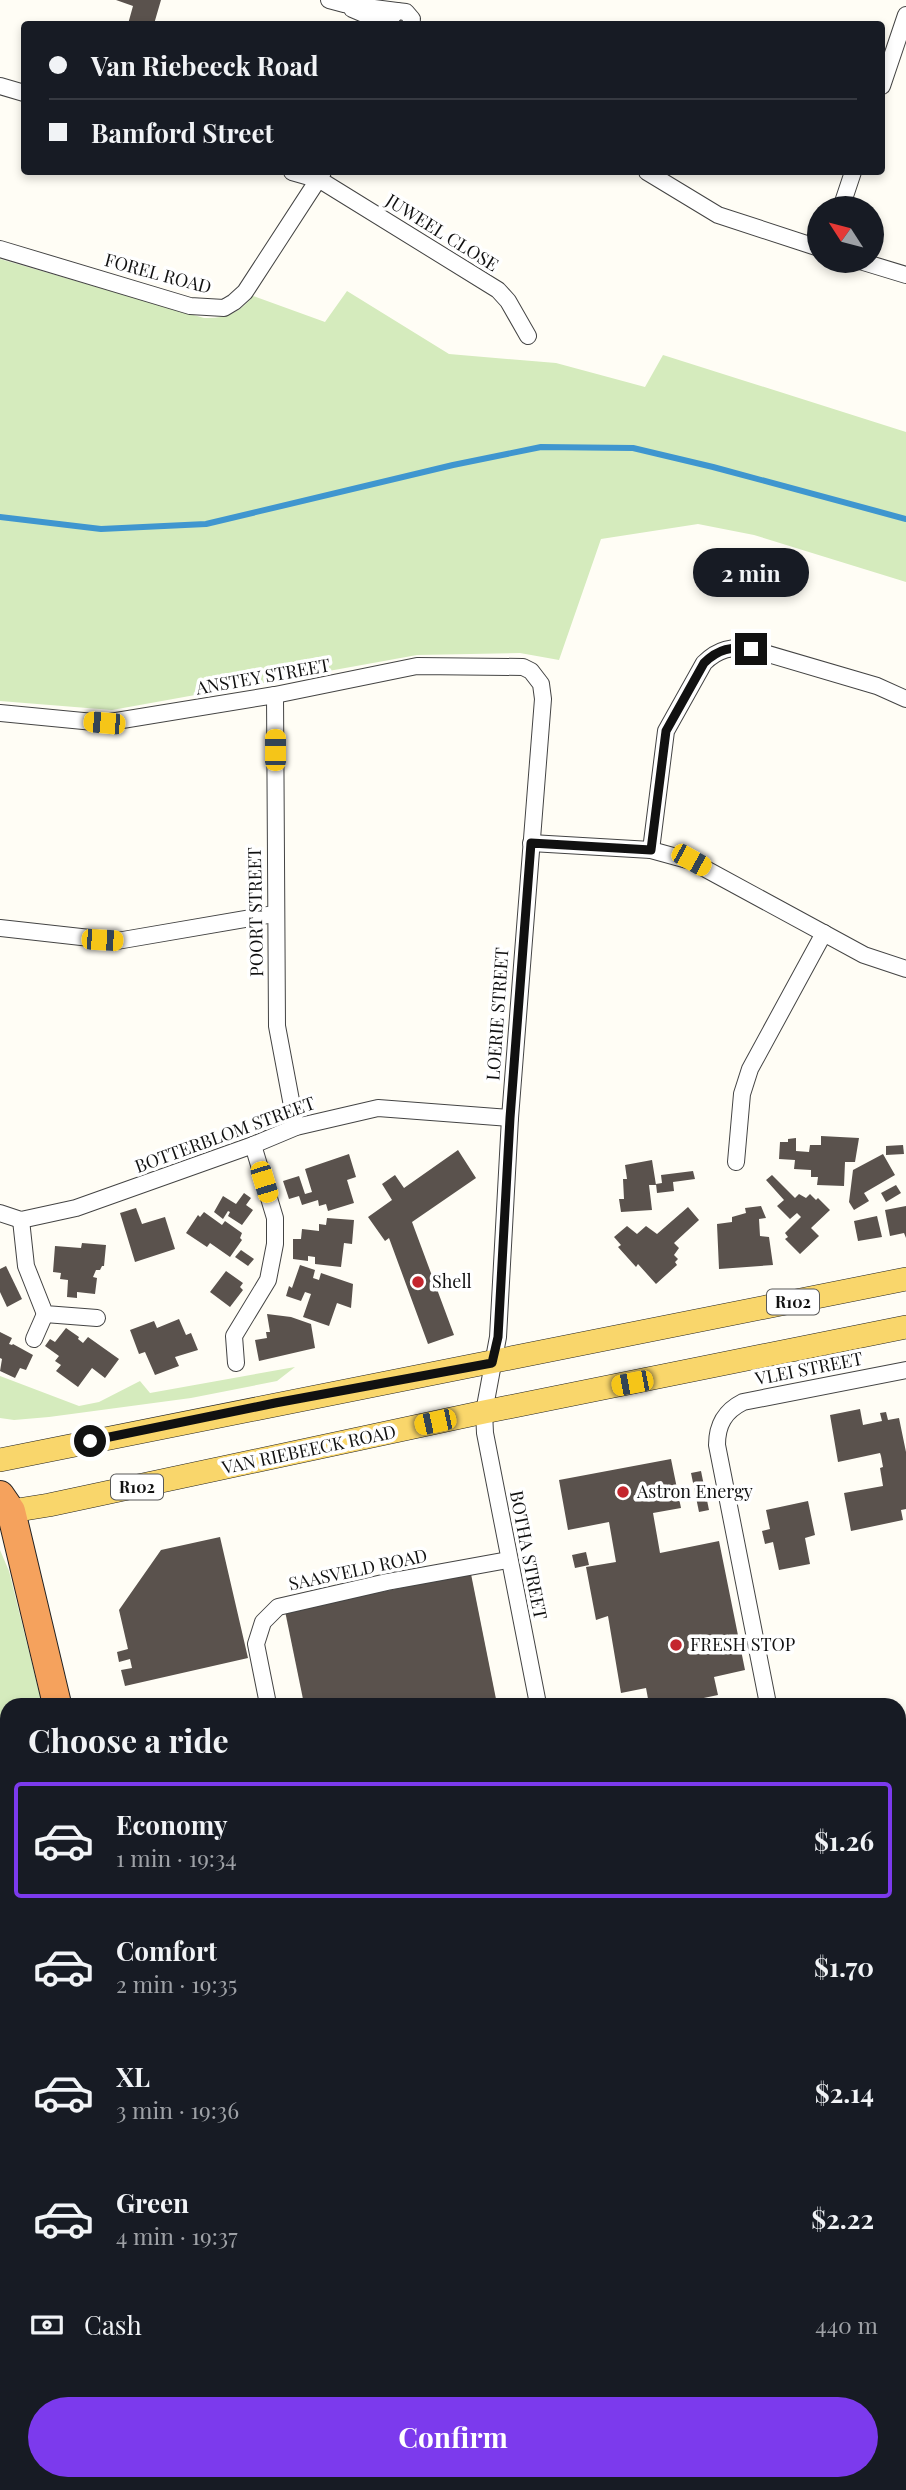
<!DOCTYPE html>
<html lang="en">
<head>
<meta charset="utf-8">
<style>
	body { margin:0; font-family:"Playfair Display",serif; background:#242831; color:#f1f3f6; height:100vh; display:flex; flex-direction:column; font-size:26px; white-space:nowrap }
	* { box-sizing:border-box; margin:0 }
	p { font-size:23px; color:#9ea1a6 }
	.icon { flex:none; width:38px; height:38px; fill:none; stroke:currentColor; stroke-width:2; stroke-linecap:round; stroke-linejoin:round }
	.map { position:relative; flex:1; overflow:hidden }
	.drawer { position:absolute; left:0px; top:1698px; width:906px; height:793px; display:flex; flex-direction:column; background:#171b24; border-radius:21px 21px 0 0; box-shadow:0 4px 10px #0003 }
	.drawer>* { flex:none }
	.hud { position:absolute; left:21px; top:21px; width:864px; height:154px; border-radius:7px; box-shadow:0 4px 10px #0003; display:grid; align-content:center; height:154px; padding:0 28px; background:#171b24 }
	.needle { width:46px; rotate:306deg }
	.buttons { position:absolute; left:807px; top:196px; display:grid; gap:14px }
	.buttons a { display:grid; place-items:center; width:77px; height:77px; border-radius:50%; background:#171b24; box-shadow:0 4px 10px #0003; font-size:35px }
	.end { position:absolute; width:32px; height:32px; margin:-16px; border:9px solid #111; background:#fff; box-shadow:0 0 0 4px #fff }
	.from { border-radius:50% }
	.bubble { position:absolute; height:49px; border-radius:24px; background:#171b24; box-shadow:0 4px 10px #0003; font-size:23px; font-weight:700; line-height:49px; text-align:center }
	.car { position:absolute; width:21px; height:42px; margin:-21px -10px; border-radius:9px; box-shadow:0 0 5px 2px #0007; background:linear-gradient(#f5c518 24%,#345 0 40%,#f5c518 0 76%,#345 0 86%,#f5c518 0) }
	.hud b { display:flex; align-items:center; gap:24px; height:66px; font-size:26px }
	.hud b+b { border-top:2px solid #363941 }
	.hud i { width:18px; height:18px; background:#f1f3f6 }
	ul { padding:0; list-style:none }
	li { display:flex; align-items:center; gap:21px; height:116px; margin:0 14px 10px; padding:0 14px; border:4px solid transparent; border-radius:7px }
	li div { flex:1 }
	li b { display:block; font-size:26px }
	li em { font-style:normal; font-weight:700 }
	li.on { border-color:#7c3aed }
	li>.icon { width:63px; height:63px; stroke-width:1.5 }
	h2 { padding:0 28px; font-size:32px; line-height:84px }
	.pay { display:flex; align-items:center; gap:18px; height:77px; padding:0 28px; font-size:26px }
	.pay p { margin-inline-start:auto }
	.cta { display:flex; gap:14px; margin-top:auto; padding:14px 28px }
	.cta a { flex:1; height:80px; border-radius:42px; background:#7c3aed; color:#fff; font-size:28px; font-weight:700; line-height:80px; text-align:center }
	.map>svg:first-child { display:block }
</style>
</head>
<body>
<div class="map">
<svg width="906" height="2490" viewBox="0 0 906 2490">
	<rect width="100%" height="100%" fill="#fffdf5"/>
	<g fill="#d5ebbd">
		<path d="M0 259 204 318C225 319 240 313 253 296L325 322 347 291 449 354 556 363 645 387 663 355 906 432V582L754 535 698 524 601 539 559 660 520 653 417 655 112 710 0 701Z"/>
		<polygon points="295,1367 277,1381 191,1398 49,1417 14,1420 0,1418 0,1376 79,1406 99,1402 140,1381 150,1393"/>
		<polygon points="0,1550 9,1571 42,1704 7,1704 7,2073 0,2060"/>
		<polygon points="0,2404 7,2413 7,2483 53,2483 57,2490 0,2490"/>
		<polygon points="274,2483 392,2483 395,2490 276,2490"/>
	</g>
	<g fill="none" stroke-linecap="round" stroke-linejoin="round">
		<polyline stroke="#3f96cf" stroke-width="6" points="0,517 101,529 206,524 453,465 541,447 633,448 713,467 906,519"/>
	</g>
	<g fill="#5a524d">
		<polygon points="116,0 161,0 154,24 128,24 133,6"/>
		<polygon points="821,1136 859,1138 855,1162 845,1162 844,1186 817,1185 818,1177 811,1177 811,1170 794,1169 795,1160 779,1159 780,1142 788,1142 788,1139 796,1138 796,1151 809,1152 810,1145 821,1145"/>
		<polygon points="903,1145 904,1154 886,1155 886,1146"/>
		<polygon points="458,1150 476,1178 412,1222 454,1335 428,1344 389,1238 385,1241 368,1217 392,1200 382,1184 395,1175 404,1188"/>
		<polygon points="349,1154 356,1177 347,1180 354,1203 328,1211 326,1204 319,1206 318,1200 302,1205 299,1196 289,1199 283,1181 299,1176 305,1194 312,1192 305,1169"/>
		<polygon points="883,1154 895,1175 864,1193 869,1201 854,1210 849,1202 853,1170"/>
		<polygon points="652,1160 656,1185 649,1185 652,1210 621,1212 619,1199 624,1199 623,1179 627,1179 625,1165"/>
		<polygon points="693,1171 695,1179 673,1182 674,1191 657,1193 656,1184 662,1183 661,1175"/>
		<polygon points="772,1175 795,1198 799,1194 806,1198 810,1194 816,1200 818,1198 830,1210 811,1228 819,1236 800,1254 785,1239 788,1237 785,1233 801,1217 797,1213 790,1219 777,1206 784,1200 766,1180"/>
		<polygon points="896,1185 901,1193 886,1202 881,1193"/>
		<polygon points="244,1193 251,1198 246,1205 253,1210 242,1225 228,1216 230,1212 228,1211 223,1219 214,1212 223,1196 236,1204"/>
		<polygon points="761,1206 766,1218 759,1219 760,1236 769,1237 773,1265 719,1269 717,1224 732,1222 732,1217 746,1213 745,1208"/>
		<polygon points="906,1206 906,1238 904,1233 890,1236 885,1210"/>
		<polygon points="688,1207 699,1220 674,1243 679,1248 674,1255 678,1259 675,1262 677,1265 656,1284 638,1264 636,1267 618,1247 621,1245 614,1237 627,1226 637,1234 646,1226 657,1234"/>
		<polygon points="136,1208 142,1224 165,1217 175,1249 135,1262 120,1213"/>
		<polygon points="204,1212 222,1225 225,1221 242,1233 240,1238 242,1240 230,1257 210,1243 207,1247 186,1233 198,1215 200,1217"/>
		<polygon points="877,1216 882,1237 858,1241 854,1221"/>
		<polygon points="327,1218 354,1220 352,1244 344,1243 341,1267 315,1264 315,1257 308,1256 308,1261 293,1259 293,1239 301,1239 302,1229 319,1231 319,1224 326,1225"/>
		<polygon points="82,1243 106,1245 104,1266 102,1266 100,1270 96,1270 93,1277 97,1278 95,1294 77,1292 77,1298 67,1297 68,1280 60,1279 61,1273 53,1272 55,1246 81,1248"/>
		<polygon points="241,1250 254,1259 248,1266 235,1257"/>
		<polygon points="300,1265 315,1270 313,1278 319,1280 321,1273 353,1284 351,1308 337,1303 329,1326 303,1317 311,1294 305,1292 301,1301 286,1296 289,1286 292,1288"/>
		<polygon points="6,1266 22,1299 7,1307 0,1292 0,1269"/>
		<polygon points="226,1271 243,1283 240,1287 243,1290 230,1307 210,1292"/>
		<polygon points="267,1314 291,1317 311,1324 315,1348 259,1361 255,1340 267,1338 266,1332 270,1332"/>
		<polygon points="179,1319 186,1335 191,1333 198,1350 175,1357 179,1366 155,1375 145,1352 139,1354 130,1330 154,1321 157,1328"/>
		<polygon points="66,1328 79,1337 78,1339 83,1343 88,1337 119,1359 105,1378 92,1368 78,1387 56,1371 61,1365 55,1361 59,1356 45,1346 50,1339 55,1342"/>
		<polygon points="0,1332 12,1338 9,1344 12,1345 13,1344 33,1355 26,1370 20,1368 15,1378 0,1371 2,1359 0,1358"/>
		<polygon points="860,1409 863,1425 882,1421 880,1413 886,1412 888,1420 899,1418 906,1452 906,1509 901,1510 903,1520 851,1531 844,1493 883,1486 880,1468 883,1467 881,1456 880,1453 838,1462 830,1415"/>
		<polygon points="671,1459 681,1508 653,1513 660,1553 719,1541 745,1670 714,1677 718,1695 675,1704 649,1704 646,1688 621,1693 608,1616 596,1620 586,1567 616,1562 609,1522 568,1530 559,1480"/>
		<polygon points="701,1471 709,1510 699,1512 691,1473"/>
		<polygon points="808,1501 815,1535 805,1538 810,1564 779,1570 773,1542 765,1544 762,1531 770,1529 766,1510"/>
		<polygon points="220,1537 248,1658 125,1686 121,1670 132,1668 130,1659 119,1662 117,1652 128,1649 119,1610 161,1550"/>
		<polygon points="586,1552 589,1565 575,1568 572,1555"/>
		<polygon points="471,1574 497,1704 304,1704 285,1611"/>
		<polygon points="418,2483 441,2483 442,2490 418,2490"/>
		<rect x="470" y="2483" width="22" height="7"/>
		<polygon points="540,2483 583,2483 585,2490 542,2490"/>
		<polygon points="595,2483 630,2483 631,2490 590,2490 596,2488"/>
		<polygon points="746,2483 790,2483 791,2490 747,2490"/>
	</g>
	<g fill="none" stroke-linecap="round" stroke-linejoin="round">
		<g stroke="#444" stroke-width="18">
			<g id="minor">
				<polyline points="329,0 344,4 397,11"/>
				<polyline points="352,9 387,24"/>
				<polyline points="390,19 397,11 406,12 412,19 411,24"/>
				<polyline points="0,86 24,93"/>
				<polyline points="882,86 906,15"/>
				<polyline points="292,172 320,180 498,290 508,301 528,336"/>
				<polyline points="647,172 718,215 819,248"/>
				<polyline points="841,208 853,172"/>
				<polyline points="0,249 190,306 224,308 234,302 245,292 323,172"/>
				<polyline points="860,261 906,275"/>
				<polyline points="275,695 277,1026 296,1127"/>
				<polyline points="0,713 104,723 275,695 417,666 523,667 531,671 541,684 543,699 510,1118 498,1337 484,1412 485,1433 538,1704"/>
				<polyline points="531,843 651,850 691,861 864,955 906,969"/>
				<path d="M651 850 666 731 704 663C718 649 732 646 751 649L877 686 906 699"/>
				<polyline points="0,928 117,941 274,914"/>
				<polyline points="736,1162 742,1094 750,1069 824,933"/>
				<polyline points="0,1213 21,1220 76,1208 253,1145 296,1127 378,1108 510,1118"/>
				<polyline points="21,1220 26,1266 45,1314 97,1318"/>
				<polyline points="34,1339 45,1314"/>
				<polyline points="236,1363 234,1336 268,1280 275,1244 275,1218 253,1145"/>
				<polyline points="268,1704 256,1644 263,1622 278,1607 387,1582 508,1560"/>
				<path d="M768 1704 717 1445C717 1424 725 1411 743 1402L906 1370"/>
				<polyline points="900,1781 906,1780"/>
				<polyline points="900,2191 906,2190"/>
				<polyline points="900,2368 906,2402"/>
				<polyline points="692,2483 693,2490"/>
			</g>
		</g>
		<g stroke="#222" stroke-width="24">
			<g id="primary">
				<polyline points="0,1460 906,1279"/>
				<polyline points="0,1513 49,1505 484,1412 906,1327"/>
			</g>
		</g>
		<g stroke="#222" stroke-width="30">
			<g id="motorway">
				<polyline points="0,1495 11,1511 57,1704"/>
				<polyline points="0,2110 7,2123"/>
				<polyline points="0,2222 7,2235"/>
				<polyline points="0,2373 7,2382"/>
				<polyline points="76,2483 80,2490"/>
				<polyline points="141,2483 145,2490"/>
				<polyline points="199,2483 203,2490"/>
				<polyline points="261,2483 263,2490"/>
			</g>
		</g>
		<use href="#minor" stroke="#fff" stroke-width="16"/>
		<use href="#primary" stroke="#f9d66b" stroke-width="23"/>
		<use href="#motorway" stroke="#f5a25d" stroke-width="28"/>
	</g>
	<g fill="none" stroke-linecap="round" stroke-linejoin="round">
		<path stroke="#111" stroke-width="9" d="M90 1441 275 1403 492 1363 498 1337 510 1118 531 843 651 850 666 731 704 663C718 649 732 646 751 649"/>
	</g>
	<g fill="#c4262e" stroke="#fff" stroke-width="2.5">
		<circle cx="418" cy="1282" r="7"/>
		<circle cx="623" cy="1492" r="7"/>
		<circle cx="676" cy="1645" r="7"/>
	</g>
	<g text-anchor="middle" stroke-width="7" stroke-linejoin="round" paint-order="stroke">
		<g fill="#fff" stroke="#585858" stroke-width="2">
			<rect x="767" y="1289.5" width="52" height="25" rx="5"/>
			<rect x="111" y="1474.5" width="52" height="25" rx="5"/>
		</g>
		<g font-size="16" font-weight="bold" fill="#111">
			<text x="793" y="1308">R102</text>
			<text x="137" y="1493">R102</text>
		</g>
		<g font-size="18" fill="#111" stroke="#fff">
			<text transform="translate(442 233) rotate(32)" y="6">JUWEEL CLOSE</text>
			<text transform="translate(158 274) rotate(15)" y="6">FOREL ROAD</text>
			<text transform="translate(263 677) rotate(-10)" y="6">ANSTEY STREET</text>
			<text transform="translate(256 912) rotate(-91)" y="6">POORT STREET</text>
			<text transform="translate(498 1014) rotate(-86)" y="6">LOERIE STREET</text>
			<text transform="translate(225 1135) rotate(-20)" y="6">BOTTERBLOM STREET</text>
			<text transform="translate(809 1369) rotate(-11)" y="6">VLEI STREET</text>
			<text transform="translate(309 1450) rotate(-12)" y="6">VAN RIEBEECK ROAD</text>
			<text transform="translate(528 1555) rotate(79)" y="6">BOTHA STREET</text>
			<text transform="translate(358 1570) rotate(-12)" y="6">SAASVELD ROAD</text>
		</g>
		<g font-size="18" fill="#111" stroke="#fff" text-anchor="start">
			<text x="432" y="1288">Shell</text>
			<text x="637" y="1498">Astron Energy</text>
			<text x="690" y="1651">FRESH STOP</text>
		</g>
	</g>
</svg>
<div class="buttons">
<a><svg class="needle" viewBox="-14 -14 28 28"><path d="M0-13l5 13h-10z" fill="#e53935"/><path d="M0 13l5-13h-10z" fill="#9ea1a6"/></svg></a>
</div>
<i class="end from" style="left:90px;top:1441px"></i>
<i class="end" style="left:751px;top:649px"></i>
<div class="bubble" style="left:693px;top:548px;width:116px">2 min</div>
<i class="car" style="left:104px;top:723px;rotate:275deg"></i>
<i class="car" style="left:275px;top:750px;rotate:0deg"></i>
<i class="car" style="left:691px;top:860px;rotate:119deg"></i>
<i class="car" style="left:102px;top:940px;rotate:93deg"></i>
<i class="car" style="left:264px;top:1182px;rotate:163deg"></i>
<i class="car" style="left:632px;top:1383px;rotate:259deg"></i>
<i class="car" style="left:435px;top:1422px;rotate:258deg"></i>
<div class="hud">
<b><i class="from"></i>Van Riebeeck Road</b>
<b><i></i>Bamford Street</b>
</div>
<section class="drawer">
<h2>Choose a ride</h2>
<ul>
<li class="on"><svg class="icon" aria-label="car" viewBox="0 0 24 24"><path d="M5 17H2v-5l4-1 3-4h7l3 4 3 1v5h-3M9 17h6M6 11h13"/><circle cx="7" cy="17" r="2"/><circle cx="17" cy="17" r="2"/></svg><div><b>Economy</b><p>1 min · 19:34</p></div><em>$1.26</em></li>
<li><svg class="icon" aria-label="car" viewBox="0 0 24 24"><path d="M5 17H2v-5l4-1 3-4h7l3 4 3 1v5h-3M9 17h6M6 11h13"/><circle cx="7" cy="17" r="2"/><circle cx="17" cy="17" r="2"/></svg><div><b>Comfort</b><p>2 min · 19:35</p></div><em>$1.70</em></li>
<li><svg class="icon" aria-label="car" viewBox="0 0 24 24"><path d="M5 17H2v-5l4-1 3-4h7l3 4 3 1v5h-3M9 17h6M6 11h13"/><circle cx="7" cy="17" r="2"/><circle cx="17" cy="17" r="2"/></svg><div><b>XL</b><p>3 min · 19:36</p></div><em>$2.14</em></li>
<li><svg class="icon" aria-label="car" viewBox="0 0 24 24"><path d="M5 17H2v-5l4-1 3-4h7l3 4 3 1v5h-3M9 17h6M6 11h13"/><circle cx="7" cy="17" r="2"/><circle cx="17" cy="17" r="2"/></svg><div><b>Green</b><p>4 min · 19:37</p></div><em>$2.22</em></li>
</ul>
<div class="pay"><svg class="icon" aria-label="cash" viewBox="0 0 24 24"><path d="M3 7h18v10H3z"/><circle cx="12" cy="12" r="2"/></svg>Cash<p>440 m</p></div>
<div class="cta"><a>Confirm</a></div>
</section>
</div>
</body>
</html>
